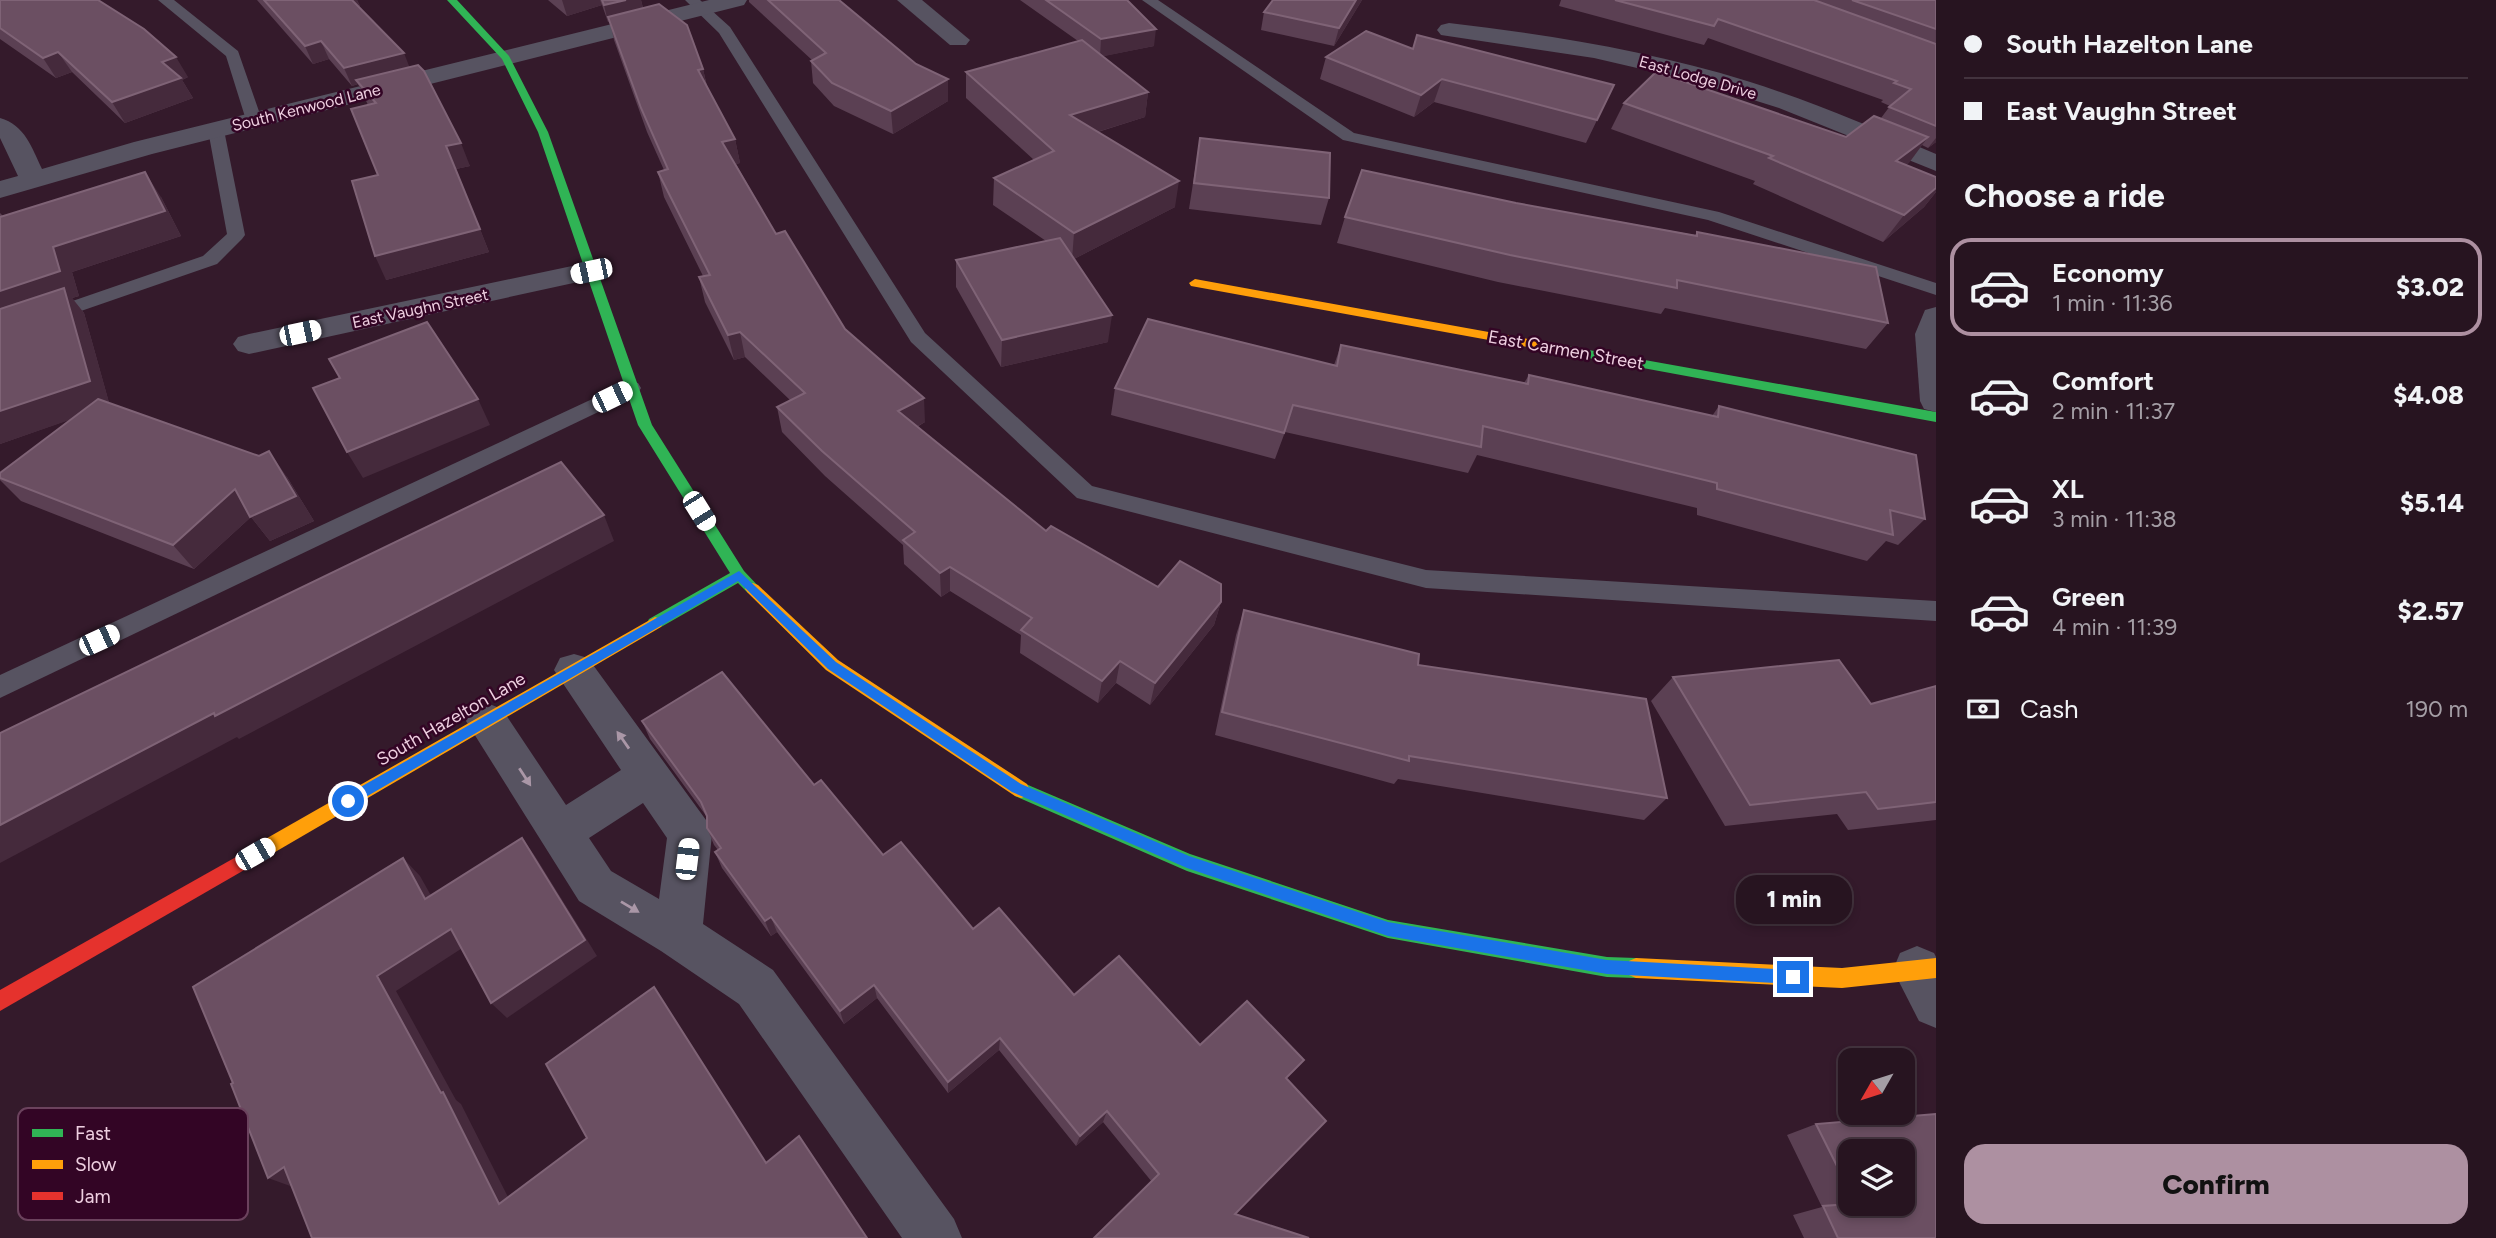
<!DOCTYPE html>
<html lang="en">
<head>
<meta charset="utf-8">
<style>
	body { margin:0; font-family:Figtree,sans-serif; background:#33212d; color:#f1f3f6; height:100vh; display:flex; flex-direction:column; font-size:26px; white-space:nowrap }
	* { box-sizing:border-box; margin:0 }
	p { font-size:23px; color:#a49ea5 }
	.icon { flex:none; width:38px; height:38px; fill:none; stroke:currentColor; stroke-width:2; stroke-linecap:round; stroke-linejoin:round }
	.map { position:relative; flex:1; overflow:hidden }
	.side { display:flex; flex-direction:column; background:#271420; width:560px }
	.side>* { flex:none }
	.guide { display:grid; align-content:center; height:154px; padding:0 28px; background:#271420 }
	.needle { width:46px; rotate:231deg }
	.buttons { position:absolute; left:1838px; top:1048px; display:grid; gap:14px }
	.buttons a { display:grid; place-items:center; width:77px; height:77px; border-radius:14px; background:#271420; box-shadow:0 4px 10px #0003,0 0 0 2px #43333e; font-size:35px }
	.end { position:absolute; width:32px; height:32px; margin:-16px; border:9px solid #1a73e8; background:#fff; box-shadow:0 0 0 4px #fff }
	.from { border-radius:50% }
	.bubble { position:absolute; height:49px; border-radius:21px; background:#271420; box-shadow:0 4px 10px #0003,0 0 0 2px #43333e; font-size:23px; font-weight:800; line-height:49px; text-align:center }
	.car { position:absolute; width:21px; height:42px; margin:-21px -10px; border-radius:9px; box-shadow:0 0 5px 2px #0007; background:linear-gradient(#fff 24%,#345 0 40%,#fff 0 76%,#345 0 86%,#fff 0) }
	.guide b { display:flex; align-items:center; gap:24px; height:66px; font-size:26px }
	.guide b+b { border-top:2px solid #43333e }
	.guide i { width:18px; height:18px; background:#f1f3f6 }
	ul { padding:0; list-style:none }
	li { display:flex; align-items:center; gap:21px; height:98px; margin:0 14px 10px; padding:0 14px; border:4px solid transparent; border-radius:21px }
	li div { flex:1 }
	li b { display:block; font-size:26px }
	li em { font-style:normal; font-weight:800 }
	li.active { border-color:#ad90a1 }
	li>.icon { width:63px; height:63px; stroke-width:1.5 }
	h2 { padding:0 28px; font-size:32px; line-height:84px }
	.pay { display:flex; align-items:center; gap:18px; height:77px; padding:0 28px; font-size:26px }
	.pay p { margin-inline-start:auto }
	.action { display:flex; gap:14px; margin-top:auto; padding:14px 28px }
	.action a { flex:1; height:80px; border-radius:21px; background:#ad90a1; color:#111; font-size:28px; font-weight:800; line-height:80px; text-align:center }
	main { display:flex; flex:1; min-height:0 }
	.map>svg:first-child { display:block }
</style>
</head>
<body>
<main>
<div class="map">
<svg width="1936" height="1238" viewBox="0 0 1936 1238">
	<rect width="100%" height="100%" fill="#341a2b"/>
	<g fill="none" stroke-linecap="round" stroke-linejoin="round">
		<g fill="#575361" fill-rule="evenodd">
			<polygon points="158,0 174,0 238,51 262,120 260,123 248,123 246,120 226,56"/>
			<polygon points="685,0 700,0 730,27 925,333 1092,486 1426,570 1936,601 1936,621 1426,588 1077,498 911,342 719,33"/>
			<polygon points="1142,0 1158,0 1354,133 1719,212 1936,283 1936,295 1708,220 1343,140"/>
			<polygon points="216,125 224,130 245,235 242,239 217,264 0,339 0,326 203,256 227,234 208,130"/>
			<polygon points="631,381 638,383 641,388 638,393 0,698 0,675"/>
		</g>
		<g fill="#575361" fill-rule="evenodd">
			<path d="M709 0H747L744 5 152 154 0 198V181L18 176 0 138V118C25 125 32 148 42 169L134 142Z"/>
			<polygon points="897,0 922,0 970,40 966,45 950,45"/>
			<path d="M1449 23C1550 35 1650 51 1747 81 1811 101 1874 128 1936 154V171L1779 108 1693 81 1594 58 1441 35 1437 30 1441 25Z"/>
			<polygon points="591,262 601,265 606,271 601,277 249,354 238,351 233,344 238,337 249,334"/>
			<polygon points="1936,307 1936,412 1924,409 1920,401 1915,334 1925,310"/>
			<path d="M574 654 588 658 706 820 712 834 703 924 773 970 954 1219 962 1238H902L739 1004 661 951 579 901 466 721 472 709 487 703 502 709 566 805 621 770 554 670 560 658ZM643 803 667 838 659 899 611 871 589 838Z"/>
			<polygon points="1917,946 1934,953 1936,957 1936,1028 1919,1021 1893,970 1900,953"/>
		</g>
		<g fill="#30b455" fill-rule="evenodd">
			<polygon points="447,0 457,0 509,56 548,132 652,425 744,571 761,589 758,593 748,593 738,583 661,627 649,627 647,623 649,619 730,573 638,425 538,132 502,59"/>
			<polygon points="1561,345 1936,412 1936,422 1556,352 1555,349"/>
			<polygon points="1021,782 1190,854 1388,920 1607,957 1636,958 1643,961 1646,968 1643,975 1636,978 1607,977 1388,938 1187,871 1015,796 1012,790 1015,784"/>
		</g>
		<g fill="#ff9f0a" fill-rule="evenodd">
			<polygon points="1195,279 1561,345 1567,349 1561,353 1191,286 1189,283"/>
			<polygon points="753,583 758,585 838,660 1027,784 1030,790 1027,796 1021,798 1015,796 826,670 748,593 745,589 748,585"/>
			<polygon points="655,617 661,619 663,623 661,627 258,862 252,864 246,862 243,856 246,850"/>
			<polygon points="1636,958 1842,968 1936,958 1936,978 1842,988 1636,978 1629,975 1626,968 1629,961"/>
		</g>
		<polygon fill="#e5322d" fill-rule="evenodd" points="252,848 258,850 261,856 258,862 0,1011 0,990"/>
	</g>
	<g fill="#5b4053" fill-rule="evenodd">
		<polygon points="0,0 188,77 182,80 193,98 125,123 72,72 56,78 0,39"/>
		<polygon points="257,0 357,0 360,6 358,6 409,67 470,166 456,169 489,252 386,280 378,175 368,105 358,84 352,86 329,59 313,64"/>
		<polygon points="548,0 641,0 643,8 703,69 707,86 735,139 740,163 736,164 776,234 845,329 925,422 917,427 1046,531 1158,587 1221,602 1214,625 1150,705 1116,683 1098,703 1020,653 1021,635 950,591 941,597 904,564 903,545 825,476 782,432 777,407 791,401 745,357 734,360 705,302 699,277 703,276 664,197 658,172 664,170 647,132 614,40 610,22 608,22 602,5 567,16"/>
		<polygon points="749,0 839,0 948,101 893,134 834,106 813,83 811,61 812,60 749,2"/>
		<polygon points="1020,0 1127,0 1154,46 1103,56 1148,92 1145,117 1098,132 1175,207 1074,259 1108,342 1001,367 956,287 956,260 1046,241 993,205 994,178 1034,160 966,98 966,72 1078,41"/>
		<polygon points="1273,0 1362,0 1334,46 1261,30 1264,12"/>
		<polygon points="1561,0 1936,0 1936,142 1928,148 1922,145 1906,165 1936,177 1936,192 1924,207 1883,242 1753,184 1755,181 1611,129 1624,103 1846,137 1881,118 1890,106 1881,102 1883,100 1708,38 1704,45 1559,6"/>
		<polygon points="1417,35 1614,85 1586,143 1434,102 1414,117 1320,79 1326,57 1413,48"/>
		<polygon points="1200,138 1329,198 1321,225 1189,209"/>
		<polygon points="161,197 181,236 72,272 79,296 72,298 84,313 109,403 287,477 314,521 270,541 251,517 194,569 21,501 0,480 0,473 71,419 0,444 0,213 3,216"/>
		<polygon points="1516,203 1695,235 1697,232 1888,323 1866,349 1665,308 1661,314 1498,282 1337,243 1345,217"/>
		<polygon points="1341,345 1524,383 1529,375 1712,416 1719,406 1925,519 1898,545 1886,541 1867,561 1697,515 1697,508 1477,455 1468,473 1285,432 1275,459 1111,415 1115,388 1334,365"/>
		<polygon points="1244,610 1418,665 1667,798 1644,820 1398,779 1394,784 1215,735 1236,635"/>
		<polygon points="1673,677 1871,704 1936,686 1936,820 1848,830 1837,814 1725,826 1651,701"/>
		<polygon points="642,721 814,785 883,855 973,929 1074,995 1200,1045 1304,1060 1293,1072 1094,1238 1152,1182 1103,1122 1076,1146 999,1050 948,1093 877,998 844,1024 777,932 771,936 722,868 715,852 718,850 714,845 707,828 707,817 650,739"/>
		<path d="M1936 1114V1238H1804L1793 1215 1822 1207 1787 1135 1816 1124ZM1850 1152H1902V1204H1850Z"/>
	</g>
	<g fill="#452a3c">
		<polygon points="347,0 357,0 360,6 350,9"/>
		<polygon points="562,0 600,0 602,5 567,16"/>
		<polygon points="626,0 641,0 644,13 608,22 604,5"/>
		<polygon points="1356,0 1362,0 1334,46 1339,28"/>
		<polygon points="1156,29 1154,46 1100,57 1101,39"/>
		<polygon points="321,41 329,59 313,64 305,46"/>
		<polygon points="58,52 72,72 56,78 43,58"/>
		<polygon points="404,53 411,71 356,80 358,84 352,86 344,68"/>
		<polygon points="176,57 188,77 182,80 193,98 125,123 112,102 162,62"/>
		<polygon points="703,69 708,93 698,70"/>
		<polygon points="948,79 948,101 893,134 891,111"/>
		<polygon points="1442,79 1434,102 1414,117 1421,95"/>
		<polygon points="1148,92 1145,117 1068,141 1070,115"/>
		<polygon points="1928,137 1909,163 1877,187 1896,161"/>
		<polygon points="1936,138 1936,142 1928,148"/>
		<polygon points="735,139 740,163 727,166 722,142"/>
		<polygon points="461,143 470,166 456,169 446,146"/>
		<polygon points="145,172 161,197 181,236 72,272 79,296 72,298 84,313 110,406 0,444 0,291"/>
		<polygon points="1179,181 1175,207 1072,260 1074,233"/>
		<polygon points="1936,188 1936,192 1924,207 1883,242 1904,215"/>
		<polygon points="480,229 489,252 386,280 375,256"/>
		<polygon points="1112,315 1108,342 1001,367 1002,340"/>
		<polygon points="740,332 745,357 734,360 728,335"/>
		<polygon points="924,398 925,422 899,436 898,411"/>
		<polygon points="478,399 490,425 363,478 347,452"/>
		<polygon points="269,451 287,477 314,521 270,541 251,517 194,569 173,545 235,489"/>
		<polygon points="604,515 614,541 239,739 237,737 0,863 0,825 214,713"/>
		<polygon points="950,567 950,591 941,597 940,573"/>
		<polygon points="1221,602 1214,625 1150,705 1155,683"/>
		<polygon points="1120,661 1116,683 1098,703 1102,681"/>
		<polygon points="522,838 535,856 597,956 507,1018 491,1003"/>
		<polygon points="403,858 420,876 442,915 425,899"/>
		<polygon points="771,917 777,932 771,936 765,921"/>
		<polygon points="451,929 467,945 396,991 456,1100 461,1104 516,1213 499,1204 441,1093 377,976"/>
		<polygon points="874,985 877,998 844,1024 840,1011"/>
		<polygon points="1000,1038 999,1050 948,1093 948,1082"/>
		<polygon points="1107,1111 1103,1122 1076,1146 1080,1136"/>
		<polygon points="284,1167 293,1187 268,1178"/>
	</g>
	<g fill="#6b4f62" stroke="#7f6376" stroke-width="2">
		<polygon points="0,0 98,0 144,29 176,57 162,62 181,78 112,102 58,52 43,58 0,28"/>
		<polygon points="264,0 352,0 404,53 344,68 321,41 305,46"/>
		<polygon points="602,0 626,0 604,5"/>
		<polygon points="768,0 839,0 916,64 948,79 891,111 832,83 811,61 826,53"/>
		<polygon points="1046,0 1127,0 1156,29 1101,39"/>
		<polygon points="1273,0 1356,0 1339,28 1264,12"/>
		<polygon points="1615,0 1814,0 1936,44 1936,126 1889,107 1911,89 1894,83 1897,81 1718,19 1714,26"/>
		<polygon points="1852,0 1936,0 1936,29"/>
		<polygon points="659,4 687,25 703,69 698,70 735,139 722,142 776,234 785,231 845,329 924,398 898,411 1046,531 1051,526 1158,587 1180,561 1221,584 1221,602 1155,683 1120,661 1102,681 1021,630 1032,618 950,567 940,573 903,540 915,532 822,451 777,407 805,393 740,332 728,335 699,277 710,275 658,172 668,169 641,108 608,17"/>
		<polygon points="1366,31 1413,49 1417,35 1614,85 1597,120 1442,79 1421,95 1326,57"/>
		<polygon points="1082,40 1148,92 1070,115 1179,181 1074,233 994,178 1054,151 966,72"/>
		<polygon points="418,65 424,71 461,143 446,146 480,229 375,256 352,181 378,175 351,109 376,103 356,80"/>
		<polygon points="1656,72 1846,137 1874,116 1928,137 1896,161 1936,177 1936,188 1904,215 1769,158 1773,156 1624,103"/>
		<polygon points="1200,138 1330,153 1329,198 1194,183"/>
		<polygon points="1362,170 1516,203 1697,236 1697,232 1876,267 1888,323 1677,280 1677,288 1510,255 1345,217"/>
		<polygon points="145,172 165,211 53,247 60,271 0,291 0,217"/>
		<polygon points="1060,238 1112,315 1002,340 956,260"/>
		<polygon points="64,288 90,381 0,411 0,309"/>
		<polygon points="1148,319 1337,366 1341,345 1528,384 1529,375 1718,417 1719,406 1916,455 1925,519 1890,510 1893,535 1717,489 1717,483 1483,426 1481,447 1293,405 1284,433 1115,388"/>
		<polygon points="427,322 478,399 347,452 313,388 340,378 329,359"/>
		<polygon points="98,399 259,456 269,451 296,496 250,517 235,489 173,545 0,478 0,473"/>
		<polygon points="561,462 604,515 215,716 214,713 0,825 0,733"/>
		<polygon points="1244,610 1419,654 1418,665 1646,699 1667,798 1409,756 1409,761 1222,712"/>
		<polygon points="1839,660 1871,704 1936,686 1936,802 1878,809 1866,792 1750,805 1673,677"/>
		<polygon points="722,672 814,785 821,780 883,855 901,842 973,929 999,908 1074,995 1119,956 1200,1045 1247,1001 1304,1060 1286,1078 1326,1121 1235,1214 1309,1238 1094,1238 1159,1174 1107,1111 1080,1136 1000,1038 948,1082 874,985 840,1011 771,917 765,921 715,852 721,848 707,828 707,816 701,802 642,721"/>
		<polygon points="522,838 585,940 491,1003 451,929 377,976 441,1093 443,1092 499,1204 587,1138 546,1064 654,987 766,1163 799,1136 867,1238 312,1238 284,1167 268,1178 231,1084 233,1083 193,987 403,858 425,899"/>
		<polygon points="1936,1114 1936,1238 1838,1238 1823,1206 1850,1204 1902,1204 1902,1152 1850,1152 1850,1192 1816,1124"/>
	</g>
	<defs><path id="oneway-solid" d="M-6-.8H1V-3.2L6.5 0L1 3.2V.8H-6Z" transform="scale(1.75)"/></defs>
	<g fill="#aa97a7">
		<use href="#oneway-solid" transform="translate(623 740) rotate(-125)"/>
		<use href="#oneway-solid" transform="translate(525 777) rotate(57)"/>
		<use href="#oneway-solid" transform="translate(630 907) rotate(31)"/>
	</g>
	<polygon fill="#1a73e8" points="739,571 836,662 1021,784 1189,856 1388,922 1607,960 1793,970 1800,977 1793,984 1607,974 1388,936 1187,868 1012,792 828,669 738,581 352,805 343,805 343,797"/>
	<g text-anchor="middle" stroke-width="5" stroke-linejoin="round" paint-order="stroke">
		<g font-size="16" fill="#eecfe0" stroke="#330525">
			<text transform="translate(1698 77) rotate(16)" y="6">East Lodge Drive</text>
			<text transform="translate(306 107) rotate(-14)" y="6">South Kenwood Lane</text>
			<text transform="translate(420 308) rotate(-12)" y="6">East Vaughn Street</text>
		</g>
		<g font-size="18" fill="#eecfe0" stroke="#330525">
			<text transform="translate(1566 350) rotate(10)" y="6">East Carmen Street</text>
			<text transform="translate(451 719) rotate(-30)" y="6">South Hazelton Lane</text>
		</g>
	</g>
	<rect x="18" y="1108" width="230" height="112" rx="10" fill="#330525" stroke="#6b425d" stroke-width="2"/>
	<rect x="32" y="1129" width="31" height="8" fill="#30b455"/>
	<rect x="32" y="1160" width="31" height="9" fill="#ff9f0a"/>
	<rect x="32" y="1192" width="31" height="8" fill="#e5322d"/>
	<g font-size="19" fill="#eecfe0">
		<text x="75" y="1140">Fast</text>
		<text x="75" y="1171">Slow</text>
		<text x="75" y="1203">Jam</text>
	</g>
</svg>
<div class="buttons">
<a><svg class="needle" viewBox="-14 -14 28 28"><path d="M0-13l5 13h-10z" fill="#e53935"/><path d="M0 13l5-13h-10z" fill="#a49ea5"/></svg></a>
<a><svg class="icon" aria-label="layers" viewBox="0 0 24 24"><path d="M12 4l9 5-9 5-9-5zM3 14l9 5 9-5"/></svg></a>
</div>
<i class="end from" style="left:348px;top:801px"></i>
<i class="end" style="left:1793px;top:977px"></i>
<div class="bubble" style="left:1736px;top:875px;width:116px">1 min</div>
<i class="car" style="left:591px;top:271px;rotate:258deg"></i>
<i class="car" style="left:300px;top:333px;rotate:78deg"></i>
<i class="car" style="left:612px;top:397px;rotate:64deg"></i>
<i class="car" style="left:699px;top:511px;rotate:148deg"></i>
<i class="car" style="left:99px;top:640px;rotate:65deg"></i>
<i class="car" style="left:255px;top:854px;rotate:60deg"></i>
<i class="car" style="left:687px;top:859px;rotate:7deg"></i>
</div>
<section class="side">
<div class="guide">
<b><i class="from"></i>South Hazelton Lane</b>
<b><i></i>East Vaughn Street</b>
</div>
<h2>Choose a ride</h2>
<ul>
<li class="active"><svg class="icon" aria-label="car" viewBox="0 0 24 24"><path d="M5 17H2v-5l4-1 3-4h7l3 4 3 1v5h-3M9 17h6M6 11h13"/><circle cx="7" cy="17" r="2"/><circle cx="17" cy="17" r="2"/></svg><div><b>Economy</b><p>1 min · 11:36</p></div><em>$3.02</em></li>
<li><svg class="icon" aria-label="car" viewBox="0 0 24 24"><path d="M5 17H2v-5l4-1 3-4h7l3 4 3 1v5h-3M9 17h6M6 11h13"/><circle cx="7" cy="17" r="2"/><circle cx="17" cy="17" r="2"/></svg><div><b>Comfort</b><p>2 min · 11:37</p></div><em>$4.08</em></li>
<li><svg class="icon" aria-label="car" viewBox="0 0 24 24"><path d="M5 17H2v-5l4-1 3-4h7l3 4 3 1v5h-3M9 17h6M6 11h13"/><circle cx="7" cy="17" r="2"/><circle cx="17" cy="17" r="2"/></svg><div><b>XL</b><p>3 min · 11:38</p></div><em>$5.14</em></li>
<li><svg class="icon" aria-label="car" viewBox="0 0 24 24"><path d="M5 17H2v-5l4-1 3-4h7l3 4 3 1v5h-3M9 17h6M6 11h13"/><circle cx="7" cy="17" r="2"/><circle cx="17" cy="17" r="2"/></svg><div><b>Green</b><p>4 min · 11:39</p></div><em>$2.57</em></li>
</ul>
<div class="pay"><svg class="icon" aria-label="cash" viewBox="0 0 24 24"><path d="M3 7h18v10H3z"/><circle cx="12" cy="12" r="2"/></svg>Cash<p>190 m</p></div>
<div class="action"><a>Confirm</a></div>
</section>
</main>
</body>
</html>
